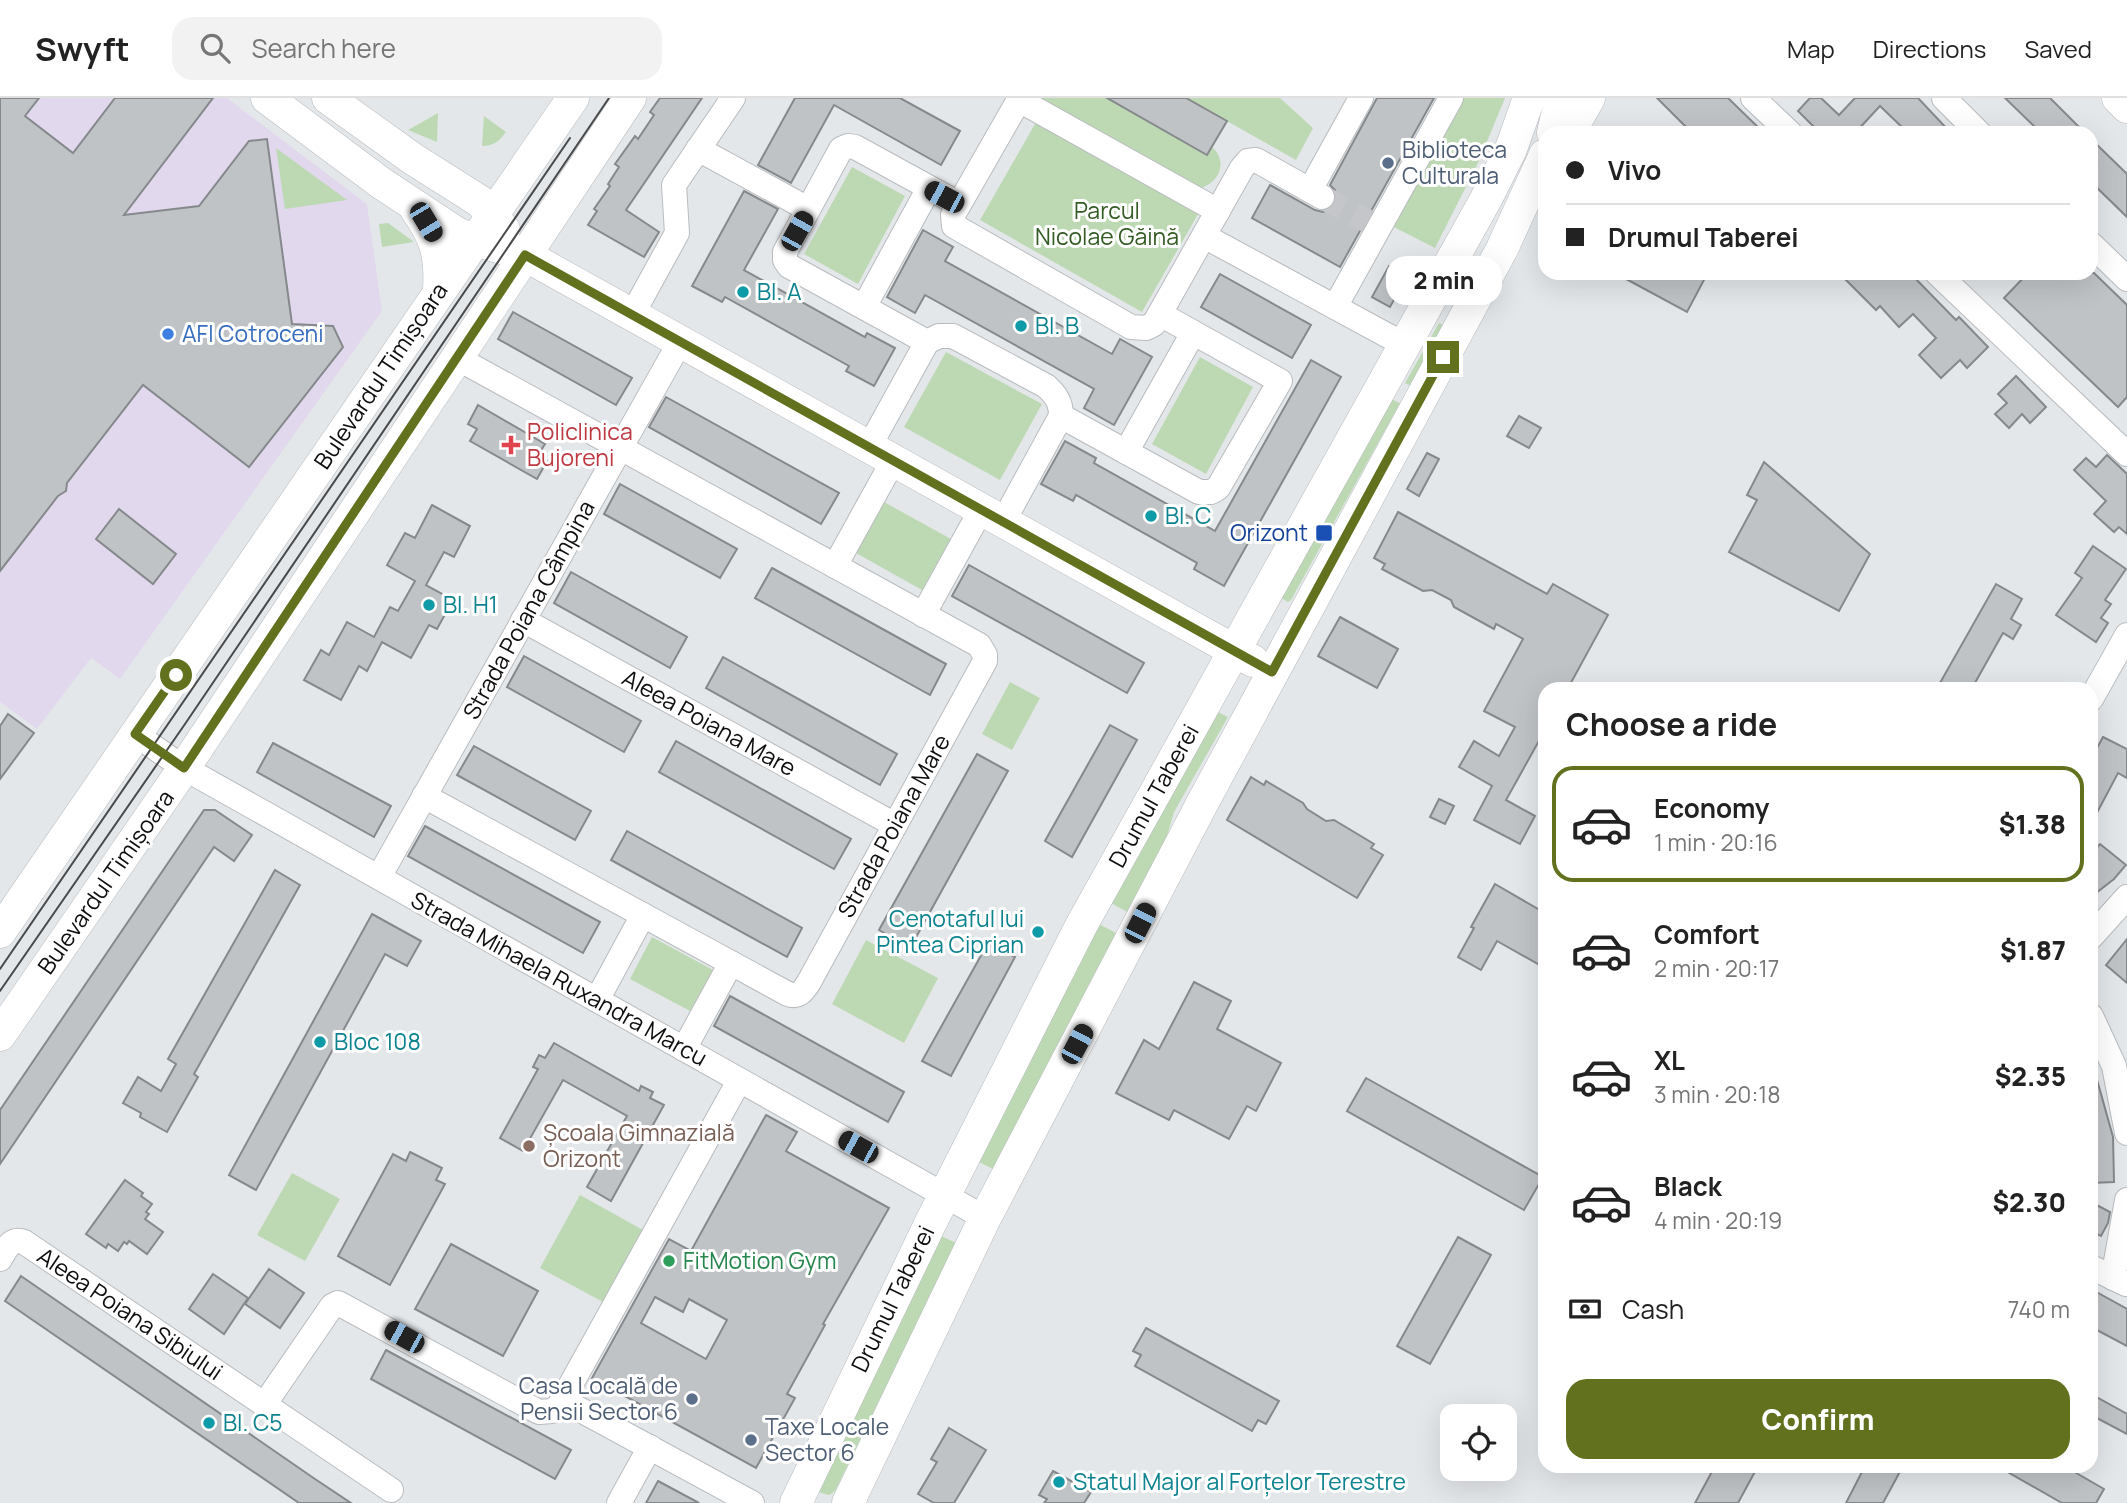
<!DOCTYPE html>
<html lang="en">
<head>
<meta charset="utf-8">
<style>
	body { margin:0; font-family:Manrope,sans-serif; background:#f2f2f2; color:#222; height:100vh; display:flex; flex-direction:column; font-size:26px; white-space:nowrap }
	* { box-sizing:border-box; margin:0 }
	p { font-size:23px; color:#767676 }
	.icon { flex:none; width:38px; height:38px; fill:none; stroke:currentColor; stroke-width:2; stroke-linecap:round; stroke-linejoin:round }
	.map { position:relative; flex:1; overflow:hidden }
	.drawer { position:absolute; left:1538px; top:584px; width:560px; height:791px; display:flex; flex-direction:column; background:#fff; border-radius:21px; box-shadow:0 7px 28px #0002 }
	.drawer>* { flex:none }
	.hud { position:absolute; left:1538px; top:28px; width:560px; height:154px; border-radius:21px; box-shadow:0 7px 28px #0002; display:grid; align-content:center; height:154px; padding:0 28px; background:#fff }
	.tools { position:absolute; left:1440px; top:1306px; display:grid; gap:14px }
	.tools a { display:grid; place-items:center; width:77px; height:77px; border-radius:14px; background:#fff; box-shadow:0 7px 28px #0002; font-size:35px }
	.end { position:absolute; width:32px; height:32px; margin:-16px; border:9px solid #61711e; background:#fff; box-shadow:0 0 0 4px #fff }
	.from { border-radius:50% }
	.bubble { position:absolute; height:49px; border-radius:21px; background:#fff; box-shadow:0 7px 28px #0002; font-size:23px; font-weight:800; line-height:49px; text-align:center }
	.car { position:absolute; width:21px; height:42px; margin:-21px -10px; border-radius:9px; box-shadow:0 0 5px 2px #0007; background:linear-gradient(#222 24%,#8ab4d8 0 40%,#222 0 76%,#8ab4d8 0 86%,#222 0) }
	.hud b { display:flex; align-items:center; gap:24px; height:66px; font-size:26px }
	.hud b+b { border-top:2px solid #e0e0e0 }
	.hud i { width:18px; height:18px; background:#222 }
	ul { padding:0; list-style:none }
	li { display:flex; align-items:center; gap:21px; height:116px; margin:0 14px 10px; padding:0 14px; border:4px solid transparent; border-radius:21px }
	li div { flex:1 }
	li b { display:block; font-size:26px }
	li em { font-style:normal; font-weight:800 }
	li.on { border-color:#61711e }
	li>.icon { width:63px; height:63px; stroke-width:1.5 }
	h2 { padding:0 28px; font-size:32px; line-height:84px }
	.pay { display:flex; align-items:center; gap:18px; height:77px; padding:0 28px; font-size:26px }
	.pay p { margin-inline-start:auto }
	.cta { display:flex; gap:14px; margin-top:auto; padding:14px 28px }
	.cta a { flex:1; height:80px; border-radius:21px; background:#61711e; color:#fff; font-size:28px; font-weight:800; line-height:80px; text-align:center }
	header { display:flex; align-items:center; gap:42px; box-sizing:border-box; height:98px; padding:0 35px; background:#fff; border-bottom:2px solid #e0e0e0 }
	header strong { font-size:33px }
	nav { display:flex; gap:38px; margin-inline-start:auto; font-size:24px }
	.search { width:490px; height:63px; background:#f2f2f2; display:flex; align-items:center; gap:18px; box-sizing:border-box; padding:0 24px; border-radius:21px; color:#767676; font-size:26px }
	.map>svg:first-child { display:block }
</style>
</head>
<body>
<header>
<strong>Swyft</strong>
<div class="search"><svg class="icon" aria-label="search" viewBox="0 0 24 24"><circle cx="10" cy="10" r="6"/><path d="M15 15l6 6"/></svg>Search here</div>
<nav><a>Map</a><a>Directions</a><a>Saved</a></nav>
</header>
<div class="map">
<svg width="2127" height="1405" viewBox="0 0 2127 1405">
	<rect width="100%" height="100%" fill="#e4e7ea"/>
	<polygon fill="#e1d8ed" points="0,0 227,0 367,106 382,213 120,581 91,560 37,631 0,604"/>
	<g fill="#bdd9b3">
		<path d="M1040 0H1107L1207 57 1212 49C1228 63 1220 84 1201 90Z"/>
		<polygon points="1186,0 1280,0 1313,30 1296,62"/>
		<polygon points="1457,0 1505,0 1478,65 1435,150 1388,126"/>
		<polygon points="438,15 437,44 408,32"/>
		<path d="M484 18 506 34C499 43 494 48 482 48Z"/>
		<polygon points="1039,19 1201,111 1142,214 980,122"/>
		<polygon points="276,50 347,102 285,111"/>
		<polygon points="852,69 905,98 858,186 804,156"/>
		<polygon points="388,125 414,144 382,149 379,126"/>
		<polygon points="1439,225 1445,228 1411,288 1405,285"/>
		<polygon points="946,254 1042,306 1000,382 904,329"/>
		<polygon points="1200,259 1253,289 1206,376 1152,346"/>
		<polygon points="1391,301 1400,305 1291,502 1288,504 1283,501 1283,498"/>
		<polygon points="884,404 951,441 922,492 856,455"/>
		<polygon points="1010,584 1040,600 1012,652 982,636"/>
		<polygon points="1218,614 1228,619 1174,714 1164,748 1127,814 1111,805"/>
		<polygon points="1099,826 1116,835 993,1071 975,1062"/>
		<polygon points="652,839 713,872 690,913 630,881"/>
		<polygon points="866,842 938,880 904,945 832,906"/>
		<polygon points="292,1075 340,1101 305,1163 257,1137"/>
		<polygon points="580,1097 643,1132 603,1204 540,1170"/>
		<polygon points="937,1136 956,1145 835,1393 829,1397 821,1395 815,1389"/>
	</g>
	<g fill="#c0c3c6" stroke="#86898c" stroke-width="2" fill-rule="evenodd">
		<polygon points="0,0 39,0 25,18 73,55 115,0 213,0 124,117 199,108 249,43 267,41 292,226 333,228 343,249 249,369 143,287 67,385 66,393 58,398 0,473"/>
		<polygon points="660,0 702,0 626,112 659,134 644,159 588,127 597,113 594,111 610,88 608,86 619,69 615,66 635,38 638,41 654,17 650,14"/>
		<polygon points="795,0 900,0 960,33 941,67 834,7 791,85 758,67"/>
		<polygon points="1107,0 1186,0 1227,23 1207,57"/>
		<polygon points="1377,0 1434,0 1340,169 1252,120 1270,87 1315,112 1323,114 1330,111 1337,99 1335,92 1330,87"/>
		<polygon points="1657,0 1728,0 1764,35 1692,35"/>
		<polygon points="1810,0 1821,0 1839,17 1855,0 1918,0 1951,35 1908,35 1880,8 1855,35 1820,35 1798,13"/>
		<polygon points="2005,0 2050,0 2085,35 2041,35"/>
		<polygon points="2091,41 2127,76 2127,119 2091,84"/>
		<polygon points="744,93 778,111 744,172 865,239 867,235 895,250 874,288 846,273 849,268 725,199 722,204 692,188"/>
		<polygon points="923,132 953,149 945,163 1112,256 1120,241 1152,259 1114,327 1084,310 1094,291 925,197 915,215 887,199"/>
		<polygon points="1389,168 1407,178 1390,209 1372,199"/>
		<polygon points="1615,175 1695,175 1705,180 1687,214"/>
		<polygon points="1839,175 1910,175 1956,222 1959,219 1988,249 1967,270 1960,262 1941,280 1919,257 1936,240 1913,216 1899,229 1880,208 1876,212"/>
		<polygon points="2028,175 2094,175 2127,207 2127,299 2118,309 2004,200"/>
		<polygon points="1220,176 1311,227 1292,260 1201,209"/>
		<polygon points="513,214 632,280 616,307 498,241"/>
		<polygon points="1311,262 1341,279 1224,488 1194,471 1197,465 1076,397 1073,403 1041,386 1065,343 1096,360 1094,365 1215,433"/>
		<polygon points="2016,278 2046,309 2030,325 2022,316 2009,330 1995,316 2007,305 1998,296"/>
		<polygon points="666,299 839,395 821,426 649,329"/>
		<polygon points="478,307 545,346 538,357 547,363 537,381 470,343 477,331 468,326"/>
		<polygon points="1519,318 1541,330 1529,350 1507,338"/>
		<polygon points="1427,355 1439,361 1419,398 1407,391"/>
		<polygon points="2107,357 2127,376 2127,436 2119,429 2114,434 2094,416 2106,403 2074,372 2086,360 2096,369"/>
		<polygon points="1764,364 1870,456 1839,513 1729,454 1757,402 1747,397"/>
		<polygon points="620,386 737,451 720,480 604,416"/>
		<polygon points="432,407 470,428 454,459 444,454 426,487 453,502 437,531 429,527 411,560 382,544 367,573 359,568 341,602 304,582 321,552 329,557 347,524 374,539 390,509 398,513 415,483 387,467 405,435 415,440"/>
		<polygon points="119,411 176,456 153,486 96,441"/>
		<polygon points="1398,414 1547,496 1553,486 1608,517 1567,592 1545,592 1545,632 1506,702 1535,718 1520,746 1474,722 1492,688 1459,669 1474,643 1499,658 1515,629 1484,613 1523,541 1496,526 1494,531 1454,509 1451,502 1432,492 1423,493 1382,471 1385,466 1374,460"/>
		<polygon points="2093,448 2126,471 2105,502 2111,506 2101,520 2108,525 2096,544 2056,517 2082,480 2075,475"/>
		<polygon points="969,467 1144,565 1127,595 952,498"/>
		<polygon points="772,470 946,566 930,597 755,500"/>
		<polygon points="571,474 687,539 670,570 554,505"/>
		<polygon points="1996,486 2022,501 2011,521 2021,527 2013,541 2003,535 1971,592 1936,592"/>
		<polygon points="1340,519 1398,551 1377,590 1318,558"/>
		<polygon points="524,558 641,623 624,654 507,589"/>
		<polygon points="723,559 897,656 880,687 706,590"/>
		<polygon points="8,616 34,635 0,681 0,628"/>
		<polygon points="1110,627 1137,642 1072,759 1045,743"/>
		<polygon points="2103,639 2127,651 2127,680 2118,675 2091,726 2091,661"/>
		<polygon points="676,643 851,741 834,771 659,674"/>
		<polygon points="273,645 391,708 374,739 257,674"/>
		<polygon points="474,648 591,713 575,742 457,677"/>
		<polygon points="977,656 1008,673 910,850 879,832"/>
		<polygon points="1251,679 1264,687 1266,683 1303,705 1307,711 1326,723 1334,722 1374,746 1371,750 1383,757 1357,800 1227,722"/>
		<polygon points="1439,701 1454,708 1445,726 1430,719"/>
		<polygon points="204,712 215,712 252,737 234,763 214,749 0,1066 0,1012"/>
		<polygon points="425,728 600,824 583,855 408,758"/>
		<polygon points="627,733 802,830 787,859 611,762"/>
		<polygon points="2100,746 2126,767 2114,781 2091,799 2091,756"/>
		<polygon points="275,772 300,787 194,976 198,979 167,1034 140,1019 141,1015 123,1005 138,979 161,993 176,966 168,961"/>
		<polygon points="1495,786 1545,815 1545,870 1497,843 1481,872 1458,859 1474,830 1471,829"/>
		<polygon points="372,816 421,843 407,868 385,856 256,1092 229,1077"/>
		<polygon points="2127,841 2127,885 2106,867"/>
		<polygon points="988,845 1015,859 951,978 922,963"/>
		<polygon points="1194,884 1231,903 1217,931 1281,965 1256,1013 1247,1008 1229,1041 1174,1012 1169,1022 1116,995 1144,942 1159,951"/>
		<polygon points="730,898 904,994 888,1024 714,928"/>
		<polygon points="554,945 639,993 641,988 653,994 650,1000 664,1007 611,1103 587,1089 627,1018 563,982 523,1053 500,1040 538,971 533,969 539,957 545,960"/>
		<polygon points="2096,978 2113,1039 2114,1084 2091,1085 2091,979"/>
		<polygon points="1366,980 1543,1079 1524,1112 1347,1013"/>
		<path d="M766 1017 797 1034 786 1053 889 1110 823 1226 825 1227 787 1296 795 1300 756 1370 592 1280 669 1141 691 1153ZM655 1199 683 1214 689 1201 727 1222 706 1261 641 1225Z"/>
		<polygon points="410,1054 442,1070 436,1082 445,1086 390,1187 338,1158 393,1056 406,1063"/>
		<polygon points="125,1082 143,1095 141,1098 152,1106 146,1114 149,1116 145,1121 163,1134 147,1156 129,1143 127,1146 124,1144 118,1153 108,1146 106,1150 86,1136"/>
		<polygon points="2091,1104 2110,1114 2108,1125 2101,1138 2091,1133"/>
		<polygon points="1458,1139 1491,1157 1430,1266 1397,1248"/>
		<polygon points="451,1146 538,1193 503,1258 415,1211"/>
		<polygon points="269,1171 304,1195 280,1230 245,1206"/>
		<polygon points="213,1176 248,1200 224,1236 189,1211"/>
		<polygon points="21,1178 315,1381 351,1405 299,1405 5,1203"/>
		<polygon points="2091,1191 2127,1211 2127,1248 2091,1229"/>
		<polygon points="1146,1230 1279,1303 1266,1326 1258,1322 1252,1333 1135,1268 1141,1257 1133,1253"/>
		<polygon points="386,1252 571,1352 555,1381 371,1281"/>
		<polygon points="2091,1296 2127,1316 2127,1336 2091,1317"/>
		<polygon points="949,1330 986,1352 954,1405 934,1405 918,1396 937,1364 931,1361"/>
		<polygon points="1715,1368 1758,1368 1738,1405 1695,1405"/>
		<polygon points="1865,1368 1903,1368 1883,1405 1846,1405"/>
		<polygon points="1997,1368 2064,1368 2104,1391 2096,1405 2062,1405"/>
		<polygon points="1053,1373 1091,1394 1084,1405 1044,1405 1047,1401 1039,1397"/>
		<polygon points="658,1383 699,1405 646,1405"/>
	</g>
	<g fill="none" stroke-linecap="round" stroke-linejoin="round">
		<polyline stroke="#c4c6c9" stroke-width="24" stroke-dasharray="24 12" stroke-linecap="butt" points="1322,99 1369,124"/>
		<g stroke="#b9bcbf" stroke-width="26">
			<g id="minor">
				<polyline points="1020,0 953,117 954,128 1131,229 1146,230 1154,226 1242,70 1248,63 1256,62 1322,99"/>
				<polyline points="1753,0 1790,35"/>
				<polyline points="1944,0 1979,35"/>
				<polyline points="1019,2 1218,113"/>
				<polyline points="698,51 808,111"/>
				<polyline points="1310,92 1361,0"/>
				<polyline points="1204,138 1405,247"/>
				<polyline points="2091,146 2127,181"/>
				<polyline points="1937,175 2127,356"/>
				<polyline points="864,209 929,90"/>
				<polyline points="1335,209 1451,0"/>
				<polyline points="632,217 677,135 674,87 733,0"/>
				<polyline points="927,244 789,168 785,162 785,154 841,51 848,48 855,49 959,106"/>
				<polyline points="1061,318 1199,394 1211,394 1218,390 1280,283 1160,216"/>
				<path d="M869 349 927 244 939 238H953L1046 288C1056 297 1061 304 1061 318L1003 424"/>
				<polyline points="1126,354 1193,235"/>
				<polyline points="835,468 893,363"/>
				<polyline points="923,517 981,412"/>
				<polyline points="523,522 895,727"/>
				<polyline points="2091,601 2127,537"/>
				<polyline points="135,636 184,670 985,1120"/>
				<path d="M424 698 788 896C799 900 804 892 809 884L985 563V557L979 547 457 260"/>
				<polyline points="379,779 680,244"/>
				<polyline points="2091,839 2127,799"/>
				<polyline points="597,902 643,817"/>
				<polyline points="2091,918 2114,968 2127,1035"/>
				<polyline points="684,951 731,865"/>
				<path d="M0 1161C6 1151 11 1139 24 1144L391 1392"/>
				<polyline points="2091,1169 2126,1186"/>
				<polyline points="2113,1180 2127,1102"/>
				<polyline points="564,1303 752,1405"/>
				<polyline points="264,1307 332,1208 338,1205 539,1314 552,1313 559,1308 739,983"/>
				<polyline points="619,1405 650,1349"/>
			</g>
		</g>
		<g stroke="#b9bcbf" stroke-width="33">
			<g id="major">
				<polyline points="267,0 381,85 455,134 465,139 525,157 1253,563"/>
				<polyline points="328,0 413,61 481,104 504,132"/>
				<polyline points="2118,0 2127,9"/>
				<polyline points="1553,35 1561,0"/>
				<polyline points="1569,35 1589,0"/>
				<path d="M415 110C436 139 441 157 439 192"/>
				<polyline points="0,834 573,0"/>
				<polyline points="0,937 184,670 630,0"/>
				<polyline points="796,1405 931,1124 1081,828 1486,101 1511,51 1529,0"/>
				<polyline points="848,1405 985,1120 1204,702 1502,151 1545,57"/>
			</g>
		</g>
		<use href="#minor" stroke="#fff" stroke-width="24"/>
		<use href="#major" stroke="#fff" stroke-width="32"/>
		<g stroke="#484a4b" stroke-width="2">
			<polyline points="0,871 570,40"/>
			<polyline points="0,893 185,626 609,0"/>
		</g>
	</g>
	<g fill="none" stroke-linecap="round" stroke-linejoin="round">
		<polyline stroke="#61711e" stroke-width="9" points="176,577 135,636 184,670 525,157 1272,574 1443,259"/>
	</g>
	<g fill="#5c6f8a" stroke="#fff" stroke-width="2.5">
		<circle cx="1388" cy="65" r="7"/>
		<circle cx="692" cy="1301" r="7"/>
		<circle cx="751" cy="1342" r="7"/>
	</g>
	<g fill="#0f9aa8" stroke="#fff" stroke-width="2.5">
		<circle cx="743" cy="194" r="7"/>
		<circle cx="1021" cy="228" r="7"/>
		<circle cx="1151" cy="418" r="7"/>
		<circle cx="429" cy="507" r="7"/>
		<circle cx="1038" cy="834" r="7"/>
		<circle cx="320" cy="944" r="7"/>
		<circle cx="209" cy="1325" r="7"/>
		<circle cx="1059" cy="1384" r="7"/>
	</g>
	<circle fill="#3f7fe0" stroke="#fff" stroke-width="2.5" cx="168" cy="236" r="7"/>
	<path fill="#e0444e" stroke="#fff" stroke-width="2.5" d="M507.5 336.5h7v7h7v7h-7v7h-7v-7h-7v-7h7z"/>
	<rect fill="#1a4fb4" stroke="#fff" stroke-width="2.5" x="1315" y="426" width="18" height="18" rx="3.5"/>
	<circle fill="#8d6e63" stroke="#fff" stroke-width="2.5" cx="529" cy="1048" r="7"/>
	<circle fill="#2e9e5b" stroke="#fff" stroke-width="2.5" cx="669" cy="1163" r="7"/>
	<g text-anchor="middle" stroke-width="6" stroke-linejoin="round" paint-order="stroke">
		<g font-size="23" fill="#4e5e75" stroke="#fff" text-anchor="start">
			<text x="1402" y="60">Biblioteca<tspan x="1402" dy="26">Culturala</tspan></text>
			<text x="678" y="1296" text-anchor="end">Casa Locală de<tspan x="678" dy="26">Pensii Sector 6</tspan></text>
			<text x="765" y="1337">Taxe Locale<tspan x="765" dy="26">Sector 6</tspan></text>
		</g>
		<g font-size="23" fill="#335b24" stroke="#fff">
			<text x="1107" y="121">Parcul<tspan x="1107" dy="26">Nicolae Găină</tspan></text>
		</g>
		<g font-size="23" fill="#0d838f" stroke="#fff" text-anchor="start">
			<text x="757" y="202">Bl. A</text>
			<text x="1035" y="236">Bl. B</text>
			<text x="1165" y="426">Bl. C</text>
			<text x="443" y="515">Bl. H1</text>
			<text x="1024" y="829" text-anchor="end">Cenotaful lui<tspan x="1024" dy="26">Pintea Ciprian</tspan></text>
			<text x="334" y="952">Bloc 108</text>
			<text x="223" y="1333">Bl. C5</text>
			<text x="1073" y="1392">Statul Major al Forțelor Terestre</text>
		</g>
		<g font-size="23" fill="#366cbe" stroke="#fff" text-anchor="start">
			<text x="182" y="244">AFI Cotroceni</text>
		</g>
		<g font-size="23" fill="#0d0e0f" stroke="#fff">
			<text transform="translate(381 278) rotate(-56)" y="8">Bulevardul Timișoara</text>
			<text transform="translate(529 512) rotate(-61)" y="8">Strada Poiana Câmpina</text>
			<text transform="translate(709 625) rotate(29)" y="8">Aleea Poiana Mare</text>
			<text transform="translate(1154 698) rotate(-61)" y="8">Drumul Taberei</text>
			<text transform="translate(894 728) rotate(-61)" y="8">Strada Poiana Mare</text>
			<text transform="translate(106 784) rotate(-55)" y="8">Bulevardul Timișoara</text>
			<text transform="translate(559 881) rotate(29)" y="8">Strada Mihaela Ruxandra Marcu</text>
			<text transform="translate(893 1201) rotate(-64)" y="8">Drumul Taberei</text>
			<text transform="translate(130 1216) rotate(34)" y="8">Aleea Poiana Sibiului</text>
		</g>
		<g font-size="23" fill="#be3a42" stroke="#fff" text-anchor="start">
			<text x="527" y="342">Policlinica<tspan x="527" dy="26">Bujoreni</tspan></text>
		</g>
		<g font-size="23" fill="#164399" stroke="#fff" text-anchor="end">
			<text x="1308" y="443">Orizont</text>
		</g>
		<g font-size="23" fill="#785e54" stroke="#fff" text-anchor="start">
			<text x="543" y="1043">Școala Gimnazială<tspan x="543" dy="26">Orizont</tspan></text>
		</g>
		<g font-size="23" fill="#27864d" stroke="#fff" text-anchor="start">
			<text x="683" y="1171">FitMotion Gym</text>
		</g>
	</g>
</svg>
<div class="tools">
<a><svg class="icon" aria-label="locate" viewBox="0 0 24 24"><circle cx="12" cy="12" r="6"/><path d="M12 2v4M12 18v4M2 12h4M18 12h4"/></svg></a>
</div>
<i class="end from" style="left:176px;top:577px"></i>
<i class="end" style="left:1443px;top:259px"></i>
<div class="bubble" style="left:1386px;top:158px;width:116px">2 min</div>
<i class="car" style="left:944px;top:99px;rotate:298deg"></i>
<i class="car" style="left:426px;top:124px;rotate:149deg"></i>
<i class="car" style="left:797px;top:133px;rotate:29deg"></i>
<i class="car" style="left:1140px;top:825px;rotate:27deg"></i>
<i class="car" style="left:1077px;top:946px;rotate:28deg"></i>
<i class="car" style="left:858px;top:1049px;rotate:299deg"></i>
<i class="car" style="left:404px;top:1239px;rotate:299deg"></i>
<div class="hud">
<b><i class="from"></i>Vivo</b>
<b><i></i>Drumul Taberei</b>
</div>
<section class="drawer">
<h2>Choose a ride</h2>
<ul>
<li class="on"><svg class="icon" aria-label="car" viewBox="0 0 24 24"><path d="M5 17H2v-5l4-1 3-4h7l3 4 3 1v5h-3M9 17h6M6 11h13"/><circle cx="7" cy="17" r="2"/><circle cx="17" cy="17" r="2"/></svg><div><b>Economy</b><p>1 min · 20:16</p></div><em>$1.38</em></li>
<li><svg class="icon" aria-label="car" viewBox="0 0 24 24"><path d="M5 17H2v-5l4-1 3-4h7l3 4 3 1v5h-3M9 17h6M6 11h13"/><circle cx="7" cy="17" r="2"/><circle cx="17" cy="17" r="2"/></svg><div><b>Comfort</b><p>2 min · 20:17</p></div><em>$1.87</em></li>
<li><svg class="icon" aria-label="car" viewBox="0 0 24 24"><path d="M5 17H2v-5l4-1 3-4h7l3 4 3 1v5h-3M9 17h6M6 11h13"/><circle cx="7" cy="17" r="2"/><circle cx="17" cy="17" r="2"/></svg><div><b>XL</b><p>3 min · 20:18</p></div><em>$2.35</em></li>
<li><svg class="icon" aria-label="car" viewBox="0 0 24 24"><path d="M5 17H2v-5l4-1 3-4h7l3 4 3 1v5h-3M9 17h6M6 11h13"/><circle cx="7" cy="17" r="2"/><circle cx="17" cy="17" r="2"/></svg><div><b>Black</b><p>4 min · 20:19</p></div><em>$2.30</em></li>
</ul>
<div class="pay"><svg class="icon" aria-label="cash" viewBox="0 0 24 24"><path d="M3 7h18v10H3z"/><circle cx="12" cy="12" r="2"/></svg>Cash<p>740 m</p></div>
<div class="cta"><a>Confirm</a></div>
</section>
</div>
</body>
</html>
